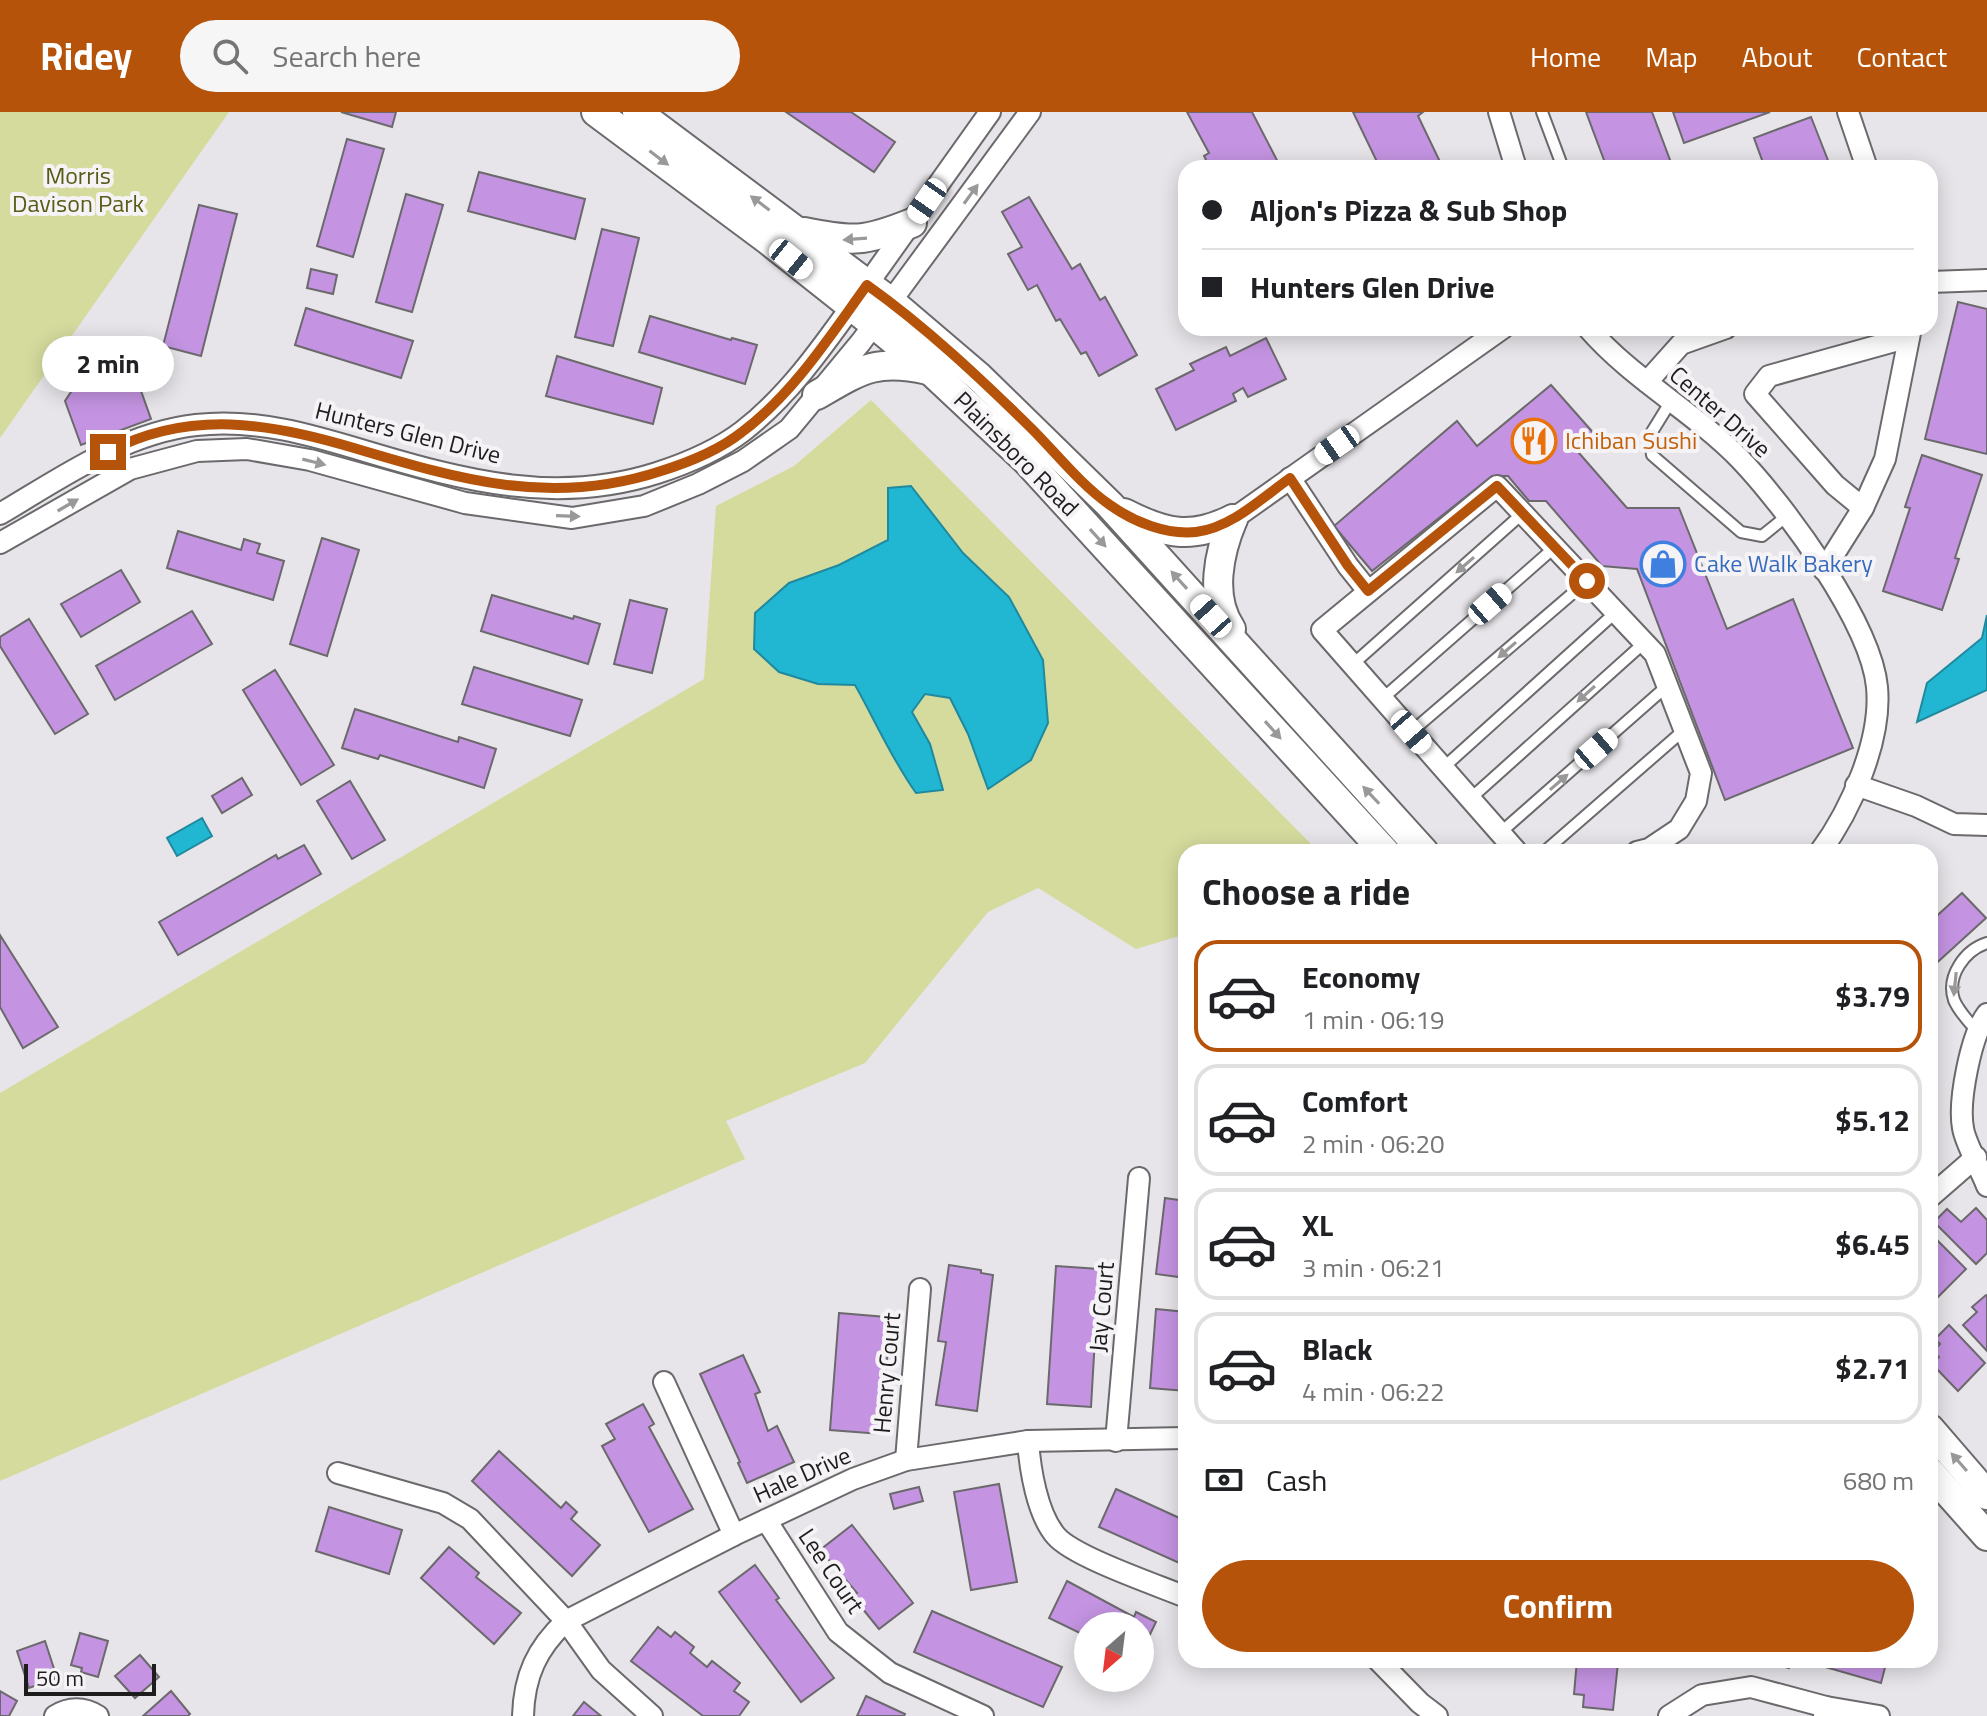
<!DOCTYPE html>
<html lang="en">
<head>
<meta charset="utf-8">
<style>
	body { margin:0; font-family:"Titillium Web",sans-serif; background:#f6f6f6; color:#202124; height:100vh; display:flex; flex-direction:column; font-size:30px; white-space:nowrap }
	* { box-sizing:border-box; margin:0 }
	p { font-size:26px; color:#757577 }
	.icon { flex:none; width:44px; height:44px; fill:none; stroke:currentColor; stroke-width:2; stroke-linecap:round; stroke-linejoin:round }
	.map { position:relative; flex:1; overflow:hidden }
	.details { position:absolute; left:1178px; top:732px; width:760px; height:824px; display:flex; flex-direction:column; background:#fff; border-radius:24px; box-shadow:0 4px 20px #0003 }
	.details>* { flex:none }
	.banner { position:absolute; left:1178px; top:48px; width:760px; height:176px; border-radius:24px; box-shadow:0 4px 20px #0003; display:grid; align-content:center; height:176px; padding:0 24px; background:#fff }
	.needle { width:52px; rotate:208deg }
	.controls { position:absolute; left:1074px; top:1500px; display:grid; gap:16px }
	.controls a { display:grid; place-items:center; width:80px; height:80px; border-radius:50%; background:#fff; box-shadow:0 4px 20px #0003; font-size:40px }
	.scale { position:absolute; left:24px; bottom:20px; width:132px; box-sizing:border-box; padding-left:8px; border:4px solid #1e1d1e; border-top:0; font-size:22px; line-height:28px; white-space:nowrap; color:#1e1d1e; -webkit-text-stroke:6px #f5f3f6; paint-order:stroke }
	.end { position:absolute; width:36px; height:36px; margin:-18px; border:10px solid #b45309; background:#fff; box-shadow:0 0 0 4px #fff }
	.from { border-radius:50% }
	.bubble { position:absolute; height:56px; border-radius:28px; background:#fff; box-shadow:0 4px 20px #0003; font-size:26px; font-weight:700; line-height:56px; text-align:center }
	.car { position:absolute; width:24px; height:48px; margin:-24px -12px; border-radius:10px; box-shadow:0 0 6px 2px #0007; background:linear-gradient(#fff 24%,#345 0 40%,#fff 0 76%,#345 0 86%,#fff 0) }
	.banner b { display:flex; align-items:center; gap:28px; height:76px; font-size:30px }
	.banner b+b { border-top:2px solid #e0e0e0 }
	.banner i { width:20px; height:20px; background:#202124 }
	ul { padding:0; list-style:none }
	li { display:flex; align-items:center; gap:24px; height:112px; margin:0 16px 12px; padding:0 8px; border:4px solid #e0e0e0; border-radius:24px }
	li div { flex:1 }
	li b { display:block; font-size:30px }
	li em { font-style:normal; font-weight:700 }
	li.current { border-color:#b45309 }
	li>.icon { width:72px; height:72px; stroke-width:1.5 }
	h2 { padding:0 24px; font-size:36px; line-height:96px }
	.pay { display:flex; align-items:center; gap:20px; height:88px; padding:0 24px; font-size:30px }
	.pay p { margin-inline-start:auto }
	.primary-button { display:flex; gap:16px; margin-top:auto; padding:16px 24px }
	.primary-button a { flex:1; height:92px; border-radius:48px; background:#b45309; color:#fff; font-size:32px; font-weight:700; line-height:92px; text-align:center }
	header { display:flex; align-items:center; gap:48px; box-sizing:border-box; height:112px; padding:0 40px; background:#b45309; color:#fff }
	header strong { font-size:38px }
	nav { display:flex; gap:44px; margin-inline-start:auto; font-size:28px }
	.search { width:560px; height:72px; background:#f6f6f6; display:flex; align-items:center; gap:20px; box-sizing:border-box; padding:0 28px; border-radius:44px; color:#757577; font-size:30px }
	.map>svg:first-child { display:block }
</style>
</head>
<body>
<header>
<strong>Ridey</strong>
<div class="search"><svg class="icon" aria-label="search" viewBox="0 0 24 24"><circle cx="10" cy="10" r="6"/><path d="M15 15l6 6"/></svg>Search here</div>
<nav><a>Home</a><a>Map</a><a>About</a><a>Contact</a></nav>
</header>
<div class="map">
<svg width="1987" height="1604" viewBox="0 0 1987 1604">
	<rect width="100%" height="100%" fill="#e7e5e9"/>
	<g fill="#d5db9d">
		<polygon points="0,0 229,0 0,326"/>
		<polygon points="871,288 1319,740 1186,740 1186,822 1136,837 1038,776 988,800 865,951 726,1009 745,1047 0,1369 0,981 704,567 716,394 794,354"/>
	</g>
	<g fill="#21b7d3" stroke="#20899d" stroke-width="2">
		<path d="M911 374 963 441 1009 485 1043 548 1048 611 1031 648 988 677 968 622 950 586 925 582 912 600 930 632 943 678 916 681C891 646 876 610 855 573L818 572 779 560 754 537 755 501 789 471 839 453 888 428V376Z"/>
		<polygon points="1987,503 1987,578 1917,610 1927,571 1982,526"/>
		<polygon points="202,706 212,724 177,744 167,726"/>
	</g>
	<g fill="#c494e2" stroke="#6b696c" stroke-width="2">
		<polygon points="341,0 396,0 392,15"/>
		<polygon points="786,0 851,0 895,30 874,60"/>
		<polygon points="1187,0 1252,0 1281,56 1210,56 1204,44 1209,41"/>
		<polygon points="1353,0 1423,0 1418,4 1443,56 1380,56"/>
		<polygon points="1586,0 1652,0 1673,56 1607,56"/>
		<polygon points="1673,0 1770,0 1684,31"/>
		<polygon points="1811,5 1831,56 1765,56 1754,26"/>
		<polygon points="347,27 384,37 353,145 317,134"/>
		<polygon points="479,60 585,87 575,127 468,99"/>
		<polygon points="406,82 443,93 412,200 376,190"/>
		<polygon points="1029,85 1072,157 1080,152 1100,188 1105,185 1137,243 1099,264 1086,240 1081,242 1060,207 1056,209 1037,173 1028,178 1008,142 1022,135 1002,100"/>
		<polygon points="199,93 237,102 201,244 163,234"/>
		<polygon points="602,117 639,126 613,234 575,225"/>
		<polygon points="311,157 337,163 333,182 307,176"/>
		<polygon points="1958,190 1987,197 1987,342 1925,327"/>
		<polygon points="306,196 413,229 401,266 295,233"/>
		<polygon points="650,204 731,228 732,226 757,233 745,272 639,240"/>
		<polygon points="1266,226 1286,267 1248,285 1243,276 1233,282 1236,289 1176,318 1156,277 1194,258 1190,252 1226,235 1230,244"/>
		<polygon points="138,227 149,257 135,262 151,307 81,333 65,289 97,241"/>
		<polygon points="557,244 662,276 653,312 546,284"/>
		<polygon points="1551,273 1597,325 1579,341 1627,396 1679,396 1727,517 1793,487 1853,636 1725,688 1637,457 1602,454 1546,389 1529,389 1508,364 1492,364 1372,459 1334,414 1457,309 1477,334"/>
		<polygon points="1922,343 1982,363 1955,446 1959,447 1942,498 1883,479 1910,396 1905,395"/>
		<polygon points="178,419 241,438 244,427 260,432 257,441 284,449 273,488 167,456"/>
		<polygon points="322,426 359,438 327,544 290,532"/>
		<polygon points="121,458 140,490 81,525 61,492"/>
		<polygon points="492,483 573,507 574,504 600,512 588,552 481,519"/>
		<polygon points="630,488 667,497 652,561 614,552"/>
		<polygon points="192,499 212,532 115,588 96,554"/>
		<polygon points="29,507 88,602 55,622 0,534 0,525"/>
		<polygon points="474,555 582,588 570,624 462,592"/>
		<polygon points="275,558 334,653 301,673 243,578"/>
		<polygon points="355,597 458,630 459,625 496,637 484,676 380,643 378,647 342,636"/>
		<polygon points="242,666 252,683 222,701 212,684"/>
		<polygon points="350,669 385,728 352,747 317,689"/>
		<polygon points="304,733 321,762 178,843 159,810 276,743 278,747"/>
		<polygon points="1962,781 1986,806 1930,857 1930,810"/>
		<polygon points="0,823 58,915 23,936 0,895"/>
		<polygon points="1165,1086 1186,1089 1186,1166 1156,1162"/>
		<polygon points="1976,1096 1987,1108 1987,1141 1976,1152 1934,1110 1947,1097 1961,1110"/>
		<polygon points="1938,1129 1966,1157 1938,1185 1930,1177 1930,1138"/>
		<polygon points="949,1153 981,1158 981,1161 993,1163 977,1299 936,1293 946,1230 938,1229"/>
		<polygon points="1056,1154 1099,1157 1091,1295 1047,1292"/>
		<polygon points="1986,1183 1987,1184 1987,1239 1963,1213 1977,1200 1972,1195"/>
		<polygon points="1156,1197 1186,1200 1186,1279 1150,1276"/>
		<polygon points="839,1201 886,1205 884,1224 889,1224 881,1322 830,1318"/>
		<polygon points="1949,1213 1985,1251 1958,1279 1932,1252 1939,1245 1933,1239 1940,1232 1935,1227"/>
		<polygon points="743,1243 760,1280 755,1282 768,1319 777,1314 794,1350 747,1371 738,1351 740,1350 700,1262"/>
		<polygon points="643,1292 654,1312 649,1315 693,1397 649,1420 602,1334 615,1327 606,1312"/>
		<polygon points="499,1339 561,1396 566,1390 577,1400 571,1407 600,1433 572,1464 472,1369"/>
		<polygon points="999,1372 1017,1470 971,1478 954,1380"/>
		<polygon points="919,1375 923,1389 894,1397 890,1382"/>
		<polygon points="1116,1377 1186,1409 1186,1454 1099,1415"/>
		<polygon points="329,1395 402,1418 389,1462 316,1439"/>
		<polygon points="852,1413 913,1491 879,1517 853,1485 857,1481 820,1438"/>
		<polygon points="449,1435 479,1461 476,1465 521,1501 494,1532 421,1466"/>
		<polygon points="755,1453 779,1486 776,1488 834,1566 801,1590 719,1480"/>
		<polygon points="1067,1469 1134,1505 1136,1500 1156,1510 1140,1543 1140,1514 1088,1514 1088,1525 1049,1506"/>
		<polygon points="932,1499 1062,1555 1043,1595 914,1540"/>
		<polygon points="658,1515 671,1525 675,1520 694,1535 690,1541 707,1555 712,1549 740,1571 734,1579 749,1590 739,1604 703,1604 631,1549"/>
		<polygon points="80,1521 108,1529 98,1565 81,1560 82,1556 71,1553"/>
		<polygon points="45,1529 57,1566 29,1576 17,1539"/>
		<polygon points="140,1543 159,1565 135,1586 115,1564"/>
		<polygon points="1577,1548 1618,1551 1613,1598 1583,1595 1584,1583 1574,1582"/>
		<polygon points="1756,1548 1791,1548 1789,1556"/>
		<polygon points="1801,1548 1887,1548 1881,1571"/>
		<polygon points="0,1579 17,1589 9,1604 0,1604"/>
		<polygon points="171,1579 190,1602 188,1604 143,1604"/>
		<polygon points="866,1584 905,1602 904,1604 857,1604"/>
		<polygon points="584,1590 601,1604 573,1604"/>
	</g>
	<g fill="none" stroke-linecap="round" stroke-linejoin="round">
		<g stroke="#6b696c" stroke-width="14">
			<g id="lane">
				<polyline points="1542,0 1563,56"/>
				<polyline points="1671,289 1650,323 1652,343 1741,420 1762,424 1788,403"/>
				<polyline points="1352,553 1523,401"/>
				<polyline points="1382,587 1555,435"/>
				<polyline points="1411,620 1587,469"/>
				<polyline points="1443,656 1616,500"/>
				<polyline points="1470,687 1645,530"/>
				<polyline points="1500,721 1667,574"/>
				<polyline points="1544,740 1684,618"/>
				<path d="M1977 919C1969 910 1959 900 1954 888 1946 864 1965 838 1987 831"/>
			</g>
		</g>
		<g stroke="#6b696c" stroke-width="24">
			<g id="street">
				<polyline points="1499,0 1516,56"/>
				<polyline points="1848,0 1867,56"/>
				<polyline points="1930,170 1987,168"/>
				<path d="M1588 216C1632 267 1693 299 1740 347 1785 394 1871 511 1877 575 1882 628 1851 698 1820 740"/>
				<polyline points="1647,270 1681,232 1726,216"/>
				<polyline points="1290,366 1348,454 1368,479"/>
				<polyline points="1863,396 1835,373 1755,282 1769,264 1909,225"/>
				<path d="M0 402C61 366 124 321 196 313 255 306 312 323 368 340 465 369 557 393 657 361 688 351 717 339 743 319 792 281 828 227 864 177 906 118 948 59 990 0"/>
				<polyline points="1233,407 1503,216"/>
				<polyline points="0,431 130,357 197,339 247,337 310,348 465,391 572,406 644,394 698,372 743,349 789,317 861,230 1030,0"/>
				<polyline points="1824,458 1863,396 1885,347 1911,216"/>
				<polyline points="1856,673 1916,694 1954,712 1987,713"/>
				<polyline points="1517,740 1322,518 1497,374 1655,542 1701,661 1696,689 1679,717 1649,737 1637,740"/>
				<path d="M1987 902C1971 923 1958 989 1963 1016 1965 1031 1981 1058 1987 1074"/>
				<polyline points="1930,1085 1976,1045"/>
				<polyline points="664,1270 734,1423"/>
				<path d="M1028 1329C1030 1357 1037 1402 1056 1424 1074 1445 1157 1473 1186 1485"/>
				<polyline points="1116,1329 1139,1066"/>
				<polyline points="906,1348 920,1177"/>
				<polyline points="338,1361 443,1391 470,1407 566,1509 601,1558 652,1604"/>
				<polyline points="766,1408 838,1520 890,1561 983,1604"/>
				<polyline points="1378,1548 1420,1591 1437,1604"/>
				<path d="M55 1604C69 1595 84 1595 98 1604"/>
				<path d="M523 1604C524 1564 537 1536 566 1509L734 1423 853 1367 906 1348 1028 1329 1186 1326"/>
				<polyline points="1669,1604 1702,1583 1751,1575 1826,1595"/>
				<polyline points="1824,1604 1826,1595 1879,1604"/>
			</g>
		</g>
		<g stroke="#6b696c" stroke-width="32">
			<g id="secondary">
				<polyline points="596,0 768,128 874,212 931,259 1026,348 1385,740"/>
				<polyline points="637,0 891,190 979,265 1110,393 1424,740"/>
				<path d="M804 120C853 130 865 130 912 111"/>
				<path d="M817 283C860 258 876 246 928 258"/>
				<path d="M1124 401C1165 422 1191 428 1233 407"/>
				<path d="M1231 517C1209 485 1219 440 1233 407"/>
				<polyline points="1930,1317 1987,1383"/>
				<polyline points="1930,1360 1987,1424"/>
			</g>
		</g>
		<use href="#lane" stroke="#fff" stroke-width="10"/>
		<use href="#street" stroke="#fff" stroke-width="20"/>
		<use href="#secondary" stroke="#fff" stroke-width="28"/>
	</g>
	<defs><path id="oneway-solid" d="M-6-.8H1V-3.2L6.5 0L1 3.2V.8H-6Z" transform="scale(2)"/></defs>
	<g fill="#9a999a">
		<use href="#oneway-solid" transform="translate(659 46) rotate(37)"/>
		<use href="#oneway-solid" transform="translate(971 82) rotate(-54)"/>
		<use href="#oneway-solid" transform="translate(760 91) rotate(-143)"/>
		<use href="#oneway-solid" transform="translate(855 127) rotate(176)"/>
		<use href="#oneway-solid" transform="translate(314 350) rotate(14)"/>
		<use href="#oneway-solid" transform="translate(68 393) rotate(-30)"/>
		<use href="#oneway-solid" transform="translate(568 404) rotate(2)"/>
		<use href="#oneway-solid" transform="translate(1098 426) rotate(48)"/>
		<use href="#oneway-solid" transform="translate(1465 453) rotate(139)"/>
		<use href="#oneway-solid" transform="translate(1179 468) rotate(-132)"/>
		<use href="#oneway-solid" transform="translate(1507 538) rotate(139)"/>
		<use href="#oneway-solid" transform="translate(1586 582) rotate(138)"/>
		<use href="#oneway-solid" transform="translate(1273 618) rotate(48)"/>
		<use href="#oneway-solid" transform="translate(1559 670) rotate(-41)"/>
		<use href="#oneway-solid" transform="translate(1371 683) rotate(-133)"/>
		<use href="#oneway-solid" transform="translate(1955 872) rotate(96)"/>
		<use href="#oneway-solid" transform="translate(1959 1350) rotate(-131)"/>
	</g>
	<g fill="none" stroke-linecap="round" stroke-linejoin="round">
		<path stroke="#b45309" stroke-width="10" d="M108 340C189 297 271 311 354 336 461 368 552 395 661 359 690 350 718 339 742 320 793 282 830 224 867 173 926 215 980 266 1032 317 1056 341 1082 374 1110 393 1134 410 1166 423 1196 420 1231 416 1262 386 1290 366L1348 454 1368 479 1497 374 1587 469"/>
	</g>
	<defs>
		<g id="restaurant-ring" transform="scale(2.3)"><circle r="9.5" fill="#f5f3f6" stroke="#e8710a" stroke-width="1.5"/><path d="M-5-6h1v4h1v-4h1v4h1v-4h1v5L-1.5 .5V6h-2V.5L-5-1ZM5-6V6H3V1.5H1.5Q1.5-4 5-6Z" fill="#e8710a"/></g>
		<g id="shop-ring" transform="scale(2.3)"><circle r="9.5" fill="#f5f3f6" stroke="#3f7fe0" stroke-width="1.5"/><path d="M-5-2.5h2.3a2.7 3.5 0 0 1 5.4 0H5L5.5 6h-11ZM-1.5-2.5h3a1.5 2.3 0 0 0-3 0Z" fill="#3f7fe0"/></g>
	</defs>
	<g fill-rule="evenodd">
		<use href="#restaurant-ring" x="1534" y="329"/>
		<use href="#shop-ring" x="1663" y="452"/>
	</g>
	<g text-anchor="middle" stroke-width="8" stroke-linejoin="round" paint-order="stroke">
		<g font-size="24" fill="#595c16" stroke="#f5f3f6">
			<text x="78" y="72">Morris<tspan x="78" dy="28">Davison Park</tspan></text>
		</g>
		<g font-size="24" fill="#1e1d1e" stroke="#f5f3f6">
			<text transform="translate(1720 300) rotate(41)" y="8">Center Drive</text>
			<text transform="translate(408 321) rotate(14)" y="8">Hunters Glen Drive</text>
			<text transform="translate(1016 342) rotate(45)" y="8">Plainsboro Road</text>
			<text transform="translate(1102 1195) rotate(-85)" y="8">Jay Court</text>
			<text transform="translate(887 1261) rotate(-85)" y="8">Henry Court</text>
			<text transform="translate(802 1363) rotate(-24)" y="8">Hale Drive</text>
			<text transform="translate(831 1459) rotate(56)" y="8">Lee Court</text>
		</g>
		<g font-size="24" fill="#c56008" stroke="#f5f3f6" text-anchor="start">
			<text x="1565" y="337">Ichiban Sushi</text>
		</g>
		<g font-size="24" fill="#366cbe" stroke="#f5f3f6" text-anchor="start">
			<text x="1694" y="460">Cake Walk Bakery</text>
		</g>
	</g>
</svg>
<div class="controls">
<a><svg class="needle" viewBox="-14 -14 28 28"><path d="M0-13l5 13h-10z" fill="#e53935"/><path d="M0 13l5-13h-10z" fill="#757577"/></svg></a>
</div>
<div class="scale">50 m</div>
<i class="end from" style="left:1587px;top:469px"></i>
<i class="end" style="left:108px;top:340px"></i>
<div class="bubble" style="left:42px;top:224px;width:132px">2 min</div>
<i class="car" style="left:927px;top:89px;rotate:215deg"></i>
<i class="car" style="left:791px;top:147px;rotate:129deg"></i>
<i class="car" style="left:1337px;top:333px;rotate:235deg"></i>
<i class="car" style="left:1490px;top:492px;rotate:49deg"></i>
<i class="car" style="left:1211px;top:504px;rotate:318deg"></i>
<i class="car" style="left:1411px;top:620px;rotate:139deg"></i>
<i class="car" style="left:1596px;top:637px;rotate:49deg"></i>
<div class="banner">
<b><i class="from"></i>Aljon's Pizza &amp; Sub Shop</b>
<b><i></i>Hunters Glen Drive</b>
</div>
<section class="details">
<h2>Choose a ride</h2>
<ul>
<li class="current"><svg class="icon" aria-label="car" viewBox="0 0 24 24"><path d="M5 17H2v-5l4-1 3-4h7l3 4 3 1v5h-3M9 17h6M6 11h13"/><circle cx="7" cy="17" r="2"/><circle cx="17" cy="17" r="2"/></svg><div><b>Economy</b><p>1 min · 06:19</p></div><em>$3.79</em></li>
<li><svg class="icon" aria-label="car" viewBox="0 0 24 24"><path d="M5 17H2v-5l4-1 3-4h7l3 4 3 1v5h-3M9 17h6M6 11h13"/><circle cx="7" cy="17" r="2"/><circle cx="17" cy="17" r="2"/></svg><div><b>Comfort</b><p>2 min · 06:20</p></div><em>$5.12</em></li>
<li><svg class="icon" aria-label="car" viewBox="0 0 24 24"><path d="M5 17H2v-5l4-1 3-4h7l3 4 3 1v5h-3M9 17h6M6 11h13"/><circle cx="7" cy="17" r="2"/><circle cx="17" cy="17" r="2"/></svg><div><b>XL</b><p>3 min · 06:21</p></div><em>$6.45</em></li>
<li><svg class="icon" aria-label="car" viewBox="0 0 24 24"><path d="M5 17H2v-5l4-1 3-4h7l3 4 3 1v5h-3M9 17h6M6 11h13"/><circle cx="7" cy="17" r="2"/><circle cx="17" cy="17" r="2"/></svg><div><b>Black</b><p>4 min · 06:22</p></div><em>$2.71</em></li>
</ul>
<div class="pay"><svg class="icon" aria-label="cash" viewBox="0 0 24 24"><path d="M3 7h18v10H3z"/><circle cx="12" cy="12" r="2"/></svg>Cash<p>680 m</p></div>
<div class="primary-button"><a>Confirm</a></div>
</section>
</div>
</body>
</html>
